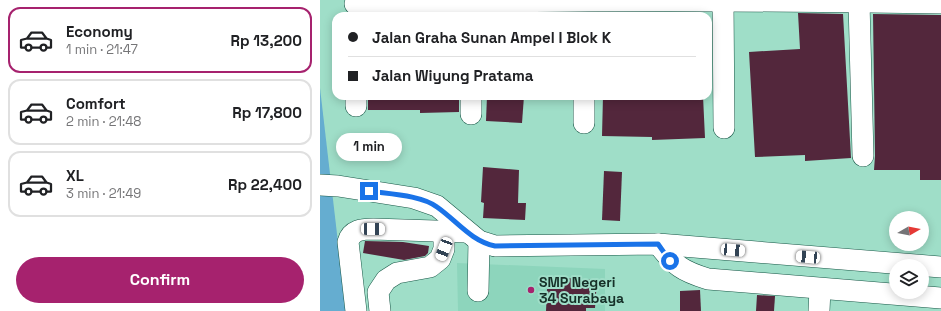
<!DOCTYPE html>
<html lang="en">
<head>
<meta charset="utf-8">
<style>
	body { margin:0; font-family:"Space Grotesk",sans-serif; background:#f6f6f6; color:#202124; height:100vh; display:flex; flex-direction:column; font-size:15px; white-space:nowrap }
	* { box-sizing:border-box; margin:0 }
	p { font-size:13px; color:#757577 }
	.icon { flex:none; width:22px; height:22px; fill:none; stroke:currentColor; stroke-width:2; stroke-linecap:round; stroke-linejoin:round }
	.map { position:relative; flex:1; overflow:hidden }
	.side { display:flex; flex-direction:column; background:#fff; width:320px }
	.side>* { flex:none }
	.hud { position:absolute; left:12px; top:12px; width:380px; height:88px; border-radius:12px; box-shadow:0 2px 10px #0003; display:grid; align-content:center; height:88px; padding:0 16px; background:#fff }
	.needle { width:26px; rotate:81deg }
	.tools { position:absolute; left:569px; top:211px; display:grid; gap:8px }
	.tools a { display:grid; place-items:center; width:40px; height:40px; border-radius:50%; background:#fff; box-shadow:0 2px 10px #0003; font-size:20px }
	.end { position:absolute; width:18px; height:18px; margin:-9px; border:5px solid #1a73e8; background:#fff; box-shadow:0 0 0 2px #fff }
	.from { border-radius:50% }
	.bubble { position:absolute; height:28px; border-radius:14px; background:#fff; box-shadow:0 2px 10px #0003; font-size:13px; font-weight:700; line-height:28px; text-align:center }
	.car { position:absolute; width:12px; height:24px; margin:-12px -6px; border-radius:5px; box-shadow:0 0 3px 1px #0007; background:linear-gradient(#fff 24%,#345 0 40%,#fff 0 76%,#345 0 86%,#fff 0) }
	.hud b { display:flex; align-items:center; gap:14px; height:38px; font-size:15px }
	.hud b+b { border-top:1px solid #e0e0e0 }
	.hud i { width:10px; height:10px; background:#202124 }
	ul { padding:7px 0 0; list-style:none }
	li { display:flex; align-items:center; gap:12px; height:66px; margin:0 8px 6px; padding:0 8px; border:2px solid #e0e0e0; border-radius:12px }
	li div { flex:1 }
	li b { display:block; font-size:15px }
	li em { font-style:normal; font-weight:700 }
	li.active { border-color:#a6226e }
	li>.icon { width:36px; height:36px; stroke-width:1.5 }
	.button { display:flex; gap:8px; margin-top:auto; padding:8px 16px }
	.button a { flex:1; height:46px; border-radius:24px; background:#a6226e; color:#fff; font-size:16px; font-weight:700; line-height:46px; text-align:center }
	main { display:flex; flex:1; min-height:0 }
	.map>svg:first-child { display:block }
</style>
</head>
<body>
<main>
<section class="side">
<ul>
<li class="active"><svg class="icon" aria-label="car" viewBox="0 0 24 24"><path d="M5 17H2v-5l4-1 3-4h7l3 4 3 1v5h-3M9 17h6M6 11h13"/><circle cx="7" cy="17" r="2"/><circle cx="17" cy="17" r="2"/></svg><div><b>Economy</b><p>1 min · 21:47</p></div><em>Rp 13,200</em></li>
<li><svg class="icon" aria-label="car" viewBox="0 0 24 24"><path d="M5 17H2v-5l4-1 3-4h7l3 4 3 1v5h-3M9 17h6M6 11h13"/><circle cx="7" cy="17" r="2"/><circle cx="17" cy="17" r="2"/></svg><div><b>Comfort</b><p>2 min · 21:48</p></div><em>Rp 17,800</em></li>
<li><svg class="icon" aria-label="car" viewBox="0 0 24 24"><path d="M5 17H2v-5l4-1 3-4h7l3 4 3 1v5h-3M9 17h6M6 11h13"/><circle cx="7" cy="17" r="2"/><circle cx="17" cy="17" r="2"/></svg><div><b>XL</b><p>3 min · 21:49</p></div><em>Rp 22,400</em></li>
</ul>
<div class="button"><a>Confirm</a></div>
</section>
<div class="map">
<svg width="621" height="311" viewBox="0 0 621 311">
	<rect width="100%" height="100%" fill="#9fdec8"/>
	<polygon fill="#8dd5bc" points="137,263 285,269 285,311 138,311"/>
	<polygon fill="#65add0" points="0,88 26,311 0,311"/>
	<g fill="#53273c">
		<polygon points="478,13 523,14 531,158 485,161 485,155 435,157 429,52 480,49"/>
		<polygon points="553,14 621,15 621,180 600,180 600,170 554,170 555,156"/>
		<polygon points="48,96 139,96 139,112 100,113 100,110 48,110"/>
		<polygon points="167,96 204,96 202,123 166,121"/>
		<polygon points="283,96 383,96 385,138 332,140 332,137 282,136"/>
		<polygon points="163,167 199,170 198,203 206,203 205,220 163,218 164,203 161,202"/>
		<polygon points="284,171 302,172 300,221 282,220"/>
		<polygon points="45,241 83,242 109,246 108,253 105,256 84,260 43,253"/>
		<polygon points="233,277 277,280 275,308 266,308 266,311 226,311 227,289 232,289"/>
		<polygon points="380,290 381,311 360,311 360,291"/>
		<polygon points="437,295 455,296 454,311 436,311"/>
	</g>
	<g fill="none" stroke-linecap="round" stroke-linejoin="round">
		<g stroke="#165746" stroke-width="22">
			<g id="minor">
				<polyline points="403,0 404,128"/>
				<polyline points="539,2 543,156"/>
				<path d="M35 4C230 0 426 0 621 3"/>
				<polyline points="36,96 36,106"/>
				<polyline points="151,96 151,114"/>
				<polyline points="264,96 264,123"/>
				<polyline points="0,185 18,186 94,198 117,206 159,241 175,246 338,244 621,267"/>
				<path d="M338 244C355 266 362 271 388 279L621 298"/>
				<polyline points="158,291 159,241"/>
				<path d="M36 311 28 242C31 230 42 229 53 229L146 232"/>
				<polyline points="60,311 58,292 66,280 77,273 110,267 120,259 124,249 124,231"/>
				<polyline points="499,311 500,289"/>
			</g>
		</g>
		<use href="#minor" stroke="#fff" stroke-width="21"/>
	</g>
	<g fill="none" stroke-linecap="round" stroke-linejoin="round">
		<path stroke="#1a73e8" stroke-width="5" d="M49 191C69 194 101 195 117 207 137 221 151 241 175 246L338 244 350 261"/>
	</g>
	<circle fill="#a6226e" stroke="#9fdec8" stroke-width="1.5" cx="211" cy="290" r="4"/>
	<g text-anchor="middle" stroke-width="4" stroke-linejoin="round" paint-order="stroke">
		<g font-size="14" font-weight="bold" fill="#163028" stroke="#9fdec8" text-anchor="start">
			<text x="219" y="287">SMP Negeri<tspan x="219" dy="16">34 Surabaya</tspan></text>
		</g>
	</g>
</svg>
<div class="tools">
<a><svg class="needle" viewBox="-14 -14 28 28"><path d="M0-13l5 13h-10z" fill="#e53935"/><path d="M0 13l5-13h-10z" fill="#757577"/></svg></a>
<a><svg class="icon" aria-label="layers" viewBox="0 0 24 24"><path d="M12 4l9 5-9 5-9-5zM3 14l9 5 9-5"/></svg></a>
</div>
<i class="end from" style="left:350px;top:261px"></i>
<i class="end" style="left:49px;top:191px"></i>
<div class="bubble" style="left:16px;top:133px;width:66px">1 min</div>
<i class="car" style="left:53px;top:229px;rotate:91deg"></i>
<i class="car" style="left:124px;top:249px;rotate:201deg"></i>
<i class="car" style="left:413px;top:250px;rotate:95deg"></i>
<i class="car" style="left:488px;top:257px;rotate:275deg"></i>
<div class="hud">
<b><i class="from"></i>Jalan Graha Sunan Ampel I Blok K</b>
<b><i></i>Jalan Wiyung Pratama</b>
</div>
</div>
</main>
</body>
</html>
